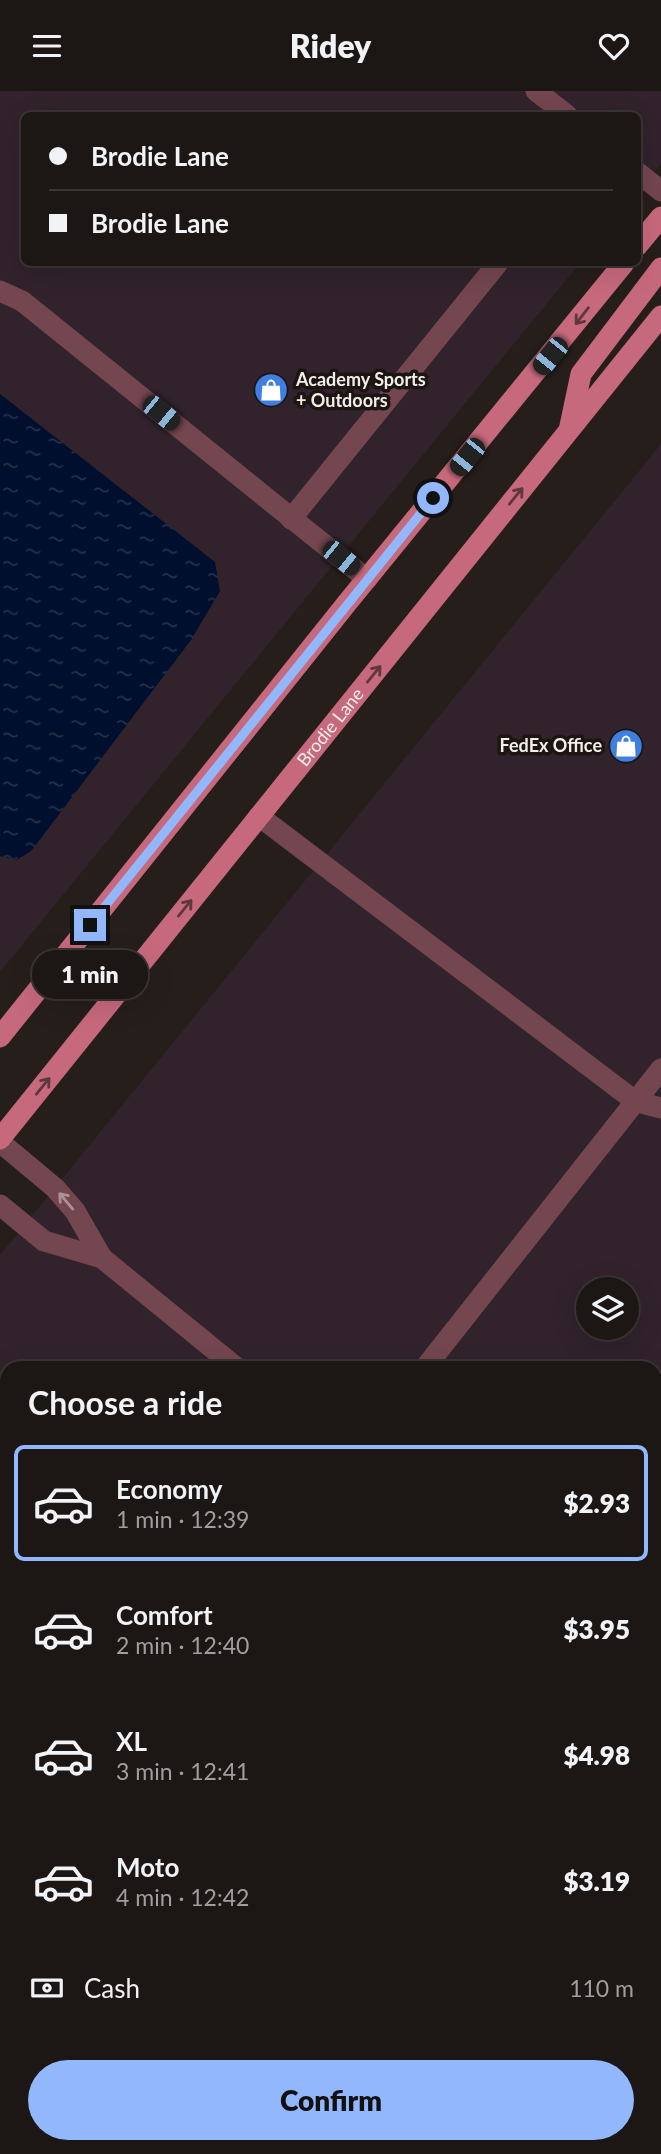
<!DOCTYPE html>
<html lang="en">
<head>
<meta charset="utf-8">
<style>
	body { margin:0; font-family:Lato,sans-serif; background:#292322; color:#f1f3f6; height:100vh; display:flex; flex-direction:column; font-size:26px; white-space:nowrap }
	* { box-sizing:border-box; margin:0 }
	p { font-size:23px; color:#a09fa0 }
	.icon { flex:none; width:38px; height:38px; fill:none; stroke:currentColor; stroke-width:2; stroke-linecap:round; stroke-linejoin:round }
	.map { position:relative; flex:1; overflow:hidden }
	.sheet { position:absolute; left:0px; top:1270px; width:662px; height:793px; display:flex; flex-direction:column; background:#1c1614; border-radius:21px 21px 0 0; box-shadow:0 7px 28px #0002,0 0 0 2px #3a3534 }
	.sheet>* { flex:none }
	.banner { position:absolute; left:21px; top:21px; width:620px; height:154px; border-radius:10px; box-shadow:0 7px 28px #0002,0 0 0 2px #3a3534; display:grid; align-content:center; height:154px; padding:0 28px; background:#1c1614 }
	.fabs { position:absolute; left:576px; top:1186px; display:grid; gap:14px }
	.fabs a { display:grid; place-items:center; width:63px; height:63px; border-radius:50%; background:#1c1614; box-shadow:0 7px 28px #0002,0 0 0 2px #3a3534; font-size:35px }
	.end { position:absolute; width:32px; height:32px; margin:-16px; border:9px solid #92b7fd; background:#111; box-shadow:0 0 0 4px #111 }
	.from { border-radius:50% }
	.bubble { position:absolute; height:49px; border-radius:24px; background:#1c1614; box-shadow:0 7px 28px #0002,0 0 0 2px #3a3534; font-size:23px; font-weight:800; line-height:49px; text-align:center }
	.car { position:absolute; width:21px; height:42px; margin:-21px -10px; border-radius:9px; box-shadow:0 0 5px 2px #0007; background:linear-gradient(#222 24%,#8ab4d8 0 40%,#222 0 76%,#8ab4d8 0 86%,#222 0) }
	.banner b { display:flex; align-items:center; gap:24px; height:66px; font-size:26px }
	.banner b+b { border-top:2px solid #3a3534 }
	.banner i { width:18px; height:18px; background:#f1f3f6 }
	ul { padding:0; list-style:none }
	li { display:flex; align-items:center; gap:21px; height:116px; margin:0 14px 10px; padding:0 14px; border:4px solid transparent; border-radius:10px }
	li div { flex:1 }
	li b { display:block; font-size:26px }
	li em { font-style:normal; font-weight:800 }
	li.active { border-color:#92b7fd }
	li>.icon { width:63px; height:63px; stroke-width:1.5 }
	h2 { padding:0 28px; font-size:32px; line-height:84px }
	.pay { display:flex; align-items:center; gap:18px; height:77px; padding:0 28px; font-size:26px }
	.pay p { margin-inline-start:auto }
	.action { display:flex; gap:14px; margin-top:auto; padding:14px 28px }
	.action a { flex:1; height:80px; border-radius:42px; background:#92b7fd; color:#111; font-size:28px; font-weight:800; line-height:80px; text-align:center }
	header { display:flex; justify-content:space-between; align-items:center; height:91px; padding:0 28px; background:#1c1614; font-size:32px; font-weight:800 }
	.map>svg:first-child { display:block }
</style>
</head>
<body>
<header><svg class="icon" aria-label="menu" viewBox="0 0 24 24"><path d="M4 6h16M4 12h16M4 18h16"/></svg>Ridey<svg class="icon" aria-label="heart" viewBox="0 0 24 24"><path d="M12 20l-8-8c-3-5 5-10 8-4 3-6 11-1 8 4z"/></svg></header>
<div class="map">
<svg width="661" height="2063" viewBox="0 0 661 2063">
	<defs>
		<pattern id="forest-firs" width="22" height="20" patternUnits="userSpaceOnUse" patternTransform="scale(1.75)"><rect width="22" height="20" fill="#053723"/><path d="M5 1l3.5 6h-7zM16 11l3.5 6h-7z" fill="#2a5443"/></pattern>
		<pattern id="water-ripples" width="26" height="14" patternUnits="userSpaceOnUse" patternTransform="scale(1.75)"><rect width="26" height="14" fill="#000f2d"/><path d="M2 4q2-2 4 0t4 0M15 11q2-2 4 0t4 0" fill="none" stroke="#26324c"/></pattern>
	</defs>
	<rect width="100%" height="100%" fill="#261e1b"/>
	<g fill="#31222c" fill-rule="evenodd">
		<polygon points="0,0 661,0 661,73 637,102 637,24 24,24 24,172 580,172 0,881"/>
		<path d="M661 353V1754H654V1278H7V1573L0 1569V1164ZM588 1199H626V1237H588Z"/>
	</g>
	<polygon fill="url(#forest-firs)" points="0,1633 7,1638 7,2056 654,2056 655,1808 661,1809 661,2063 0,2063"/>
	<polygon fill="url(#water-ripples)" points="0,303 215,471 220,500 191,549 32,759 17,769 0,765"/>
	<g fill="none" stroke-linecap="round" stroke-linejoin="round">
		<g stroke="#7e7775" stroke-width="4.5" stroke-dasharray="3.5 3.5" stroke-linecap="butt">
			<polyline points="0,1967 7,1970"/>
			<polyline points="654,2035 661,2034"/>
			<path d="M217 2056C245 2063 280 2063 308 2056"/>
			<polyline points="519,2056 527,2056"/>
		</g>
		<g stroke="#74464f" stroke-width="21">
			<polyline points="536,0 567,24"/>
			<polyline points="637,81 661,100"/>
			<polyline points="0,200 22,210 367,488"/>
			<polyline points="291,428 498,172"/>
			<polyline points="259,725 635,1010 661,1017"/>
			<polyline points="0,1051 55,1097 75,1120 102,1167 238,1278"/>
			<polyline points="0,1114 44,1150 102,1167"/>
			<polyline points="424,1278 661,978"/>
			<polyline points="654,1393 661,1391"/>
			<polyline points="0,1580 7,1584"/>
			<polyline points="654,1761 661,1762"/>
			<polyline points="0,2044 7,2048"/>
			<polyline points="21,2056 36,2063"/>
		</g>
		<g stroke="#c7697d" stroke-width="21">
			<polyline points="637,155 661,126"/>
			<polyline points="570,335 581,283 661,177"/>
			<polyline points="0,946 347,512 624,172"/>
			<path id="s1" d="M0 1048 661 225"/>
		</g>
	</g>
	<defs><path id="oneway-shaft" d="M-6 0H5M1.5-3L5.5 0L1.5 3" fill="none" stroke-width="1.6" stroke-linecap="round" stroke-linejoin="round" transform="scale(1.75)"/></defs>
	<g stroke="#60373d">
		<use href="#oneway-shaft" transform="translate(582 225) rotate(128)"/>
		<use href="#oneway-shaft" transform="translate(516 405) rotate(-51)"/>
		<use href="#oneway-shaft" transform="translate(374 583) rotate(-51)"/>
		<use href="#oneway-shaft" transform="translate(185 817) rotate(-51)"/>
		<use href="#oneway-shaft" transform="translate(43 995) rotate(-51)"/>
	</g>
	<use stroke="#ad9195" href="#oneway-shaft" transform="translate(66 1110) rotate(-130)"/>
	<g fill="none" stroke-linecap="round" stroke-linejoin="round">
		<polyline stroke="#92b7fd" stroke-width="9" points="90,834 433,407"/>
	</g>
	<defs>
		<g id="shop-disc" transform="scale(1.75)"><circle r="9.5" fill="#3f7fe0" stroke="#1c1512"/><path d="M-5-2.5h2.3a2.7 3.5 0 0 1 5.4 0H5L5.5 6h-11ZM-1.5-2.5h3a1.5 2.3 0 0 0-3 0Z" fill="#fff"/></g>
	</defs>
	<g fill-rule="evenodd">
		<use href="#shop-disc" x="271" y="299"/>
		<use href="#shop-disc" x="626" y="655"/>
	</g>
	<g text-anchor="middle" stroke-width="7" stroke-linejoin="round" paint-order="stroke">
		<g font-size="18" font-weight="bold" fill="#f3edeb" stroke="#1c1512" text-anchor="start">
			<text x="296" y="295">Academy Sports<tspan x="296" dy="21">+ Outdoors</tspan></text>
			<text x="602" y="661" text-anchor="end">FedEx Office</text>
		</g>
		<g font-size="18" fill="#f3edeb" stroke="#1c1512">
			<text dy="6" stroke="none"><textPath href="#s1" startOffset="528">Brodie Lane</textPath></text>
		</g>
	</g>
</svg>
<div class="fabs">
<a><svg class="icon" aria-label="layers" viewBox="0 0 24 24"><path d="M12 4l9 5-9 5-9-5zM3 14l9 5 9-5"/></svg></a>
</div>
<i class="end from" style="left:433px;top:407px"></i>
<i class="end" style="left:90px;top:834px"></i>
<div class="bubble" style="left:32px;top:859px;width:116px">1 min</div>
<i class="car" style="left:550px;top:265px;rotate:219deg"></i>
<i class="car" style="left:161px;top:322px;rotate:129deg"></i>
<i class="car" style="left:467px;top:366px;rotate:219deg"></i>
<i class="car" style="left:341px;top:467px;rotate:129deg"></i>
<div class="banner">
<b><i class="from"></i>Brodie Lane</b>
<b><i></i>Brodie Lane</b>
</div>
<section class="sheet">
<h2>Choose a ride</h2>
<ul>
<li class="active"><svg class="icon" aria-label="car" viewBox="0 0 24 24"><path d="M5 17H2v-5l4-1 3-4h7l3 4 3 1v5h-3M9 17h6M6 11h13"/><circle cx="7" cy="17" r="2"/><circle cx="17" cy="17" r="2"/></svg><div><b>Economy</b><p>1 min · 12:39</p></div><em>$2.93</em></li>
<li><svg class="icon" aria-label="car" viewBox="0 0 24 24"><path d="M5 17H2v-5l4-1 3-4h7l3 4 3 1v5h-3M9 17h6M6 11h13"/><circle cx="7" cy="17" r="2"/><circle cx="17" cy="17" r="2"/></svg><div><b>Comfort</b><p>2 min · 12:40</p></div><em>$3.95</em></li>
<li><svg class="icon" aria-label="car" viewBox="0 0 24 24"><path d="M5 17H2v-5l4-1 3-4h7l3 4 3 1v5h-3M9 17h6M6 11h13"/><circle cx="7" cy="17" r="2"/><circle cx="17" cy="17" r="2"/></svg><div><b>XL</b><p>3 min · 12:41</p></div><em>$4.98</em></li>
<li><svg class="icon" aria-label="car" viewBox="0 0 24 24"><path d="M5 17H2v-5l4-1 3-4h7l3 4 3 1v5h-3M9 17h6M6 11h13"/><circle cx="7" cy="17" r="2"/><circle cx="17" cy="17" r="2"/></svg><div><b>Moto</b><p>4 min · 12:42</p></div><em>$3.19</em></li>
</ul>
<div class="pay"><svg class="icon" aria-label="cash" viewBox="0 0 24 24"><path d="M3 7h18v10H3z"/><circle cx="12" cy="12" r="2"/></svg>Cash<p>110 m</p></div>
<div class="action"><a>Confirm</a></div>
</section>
</div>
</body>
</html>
